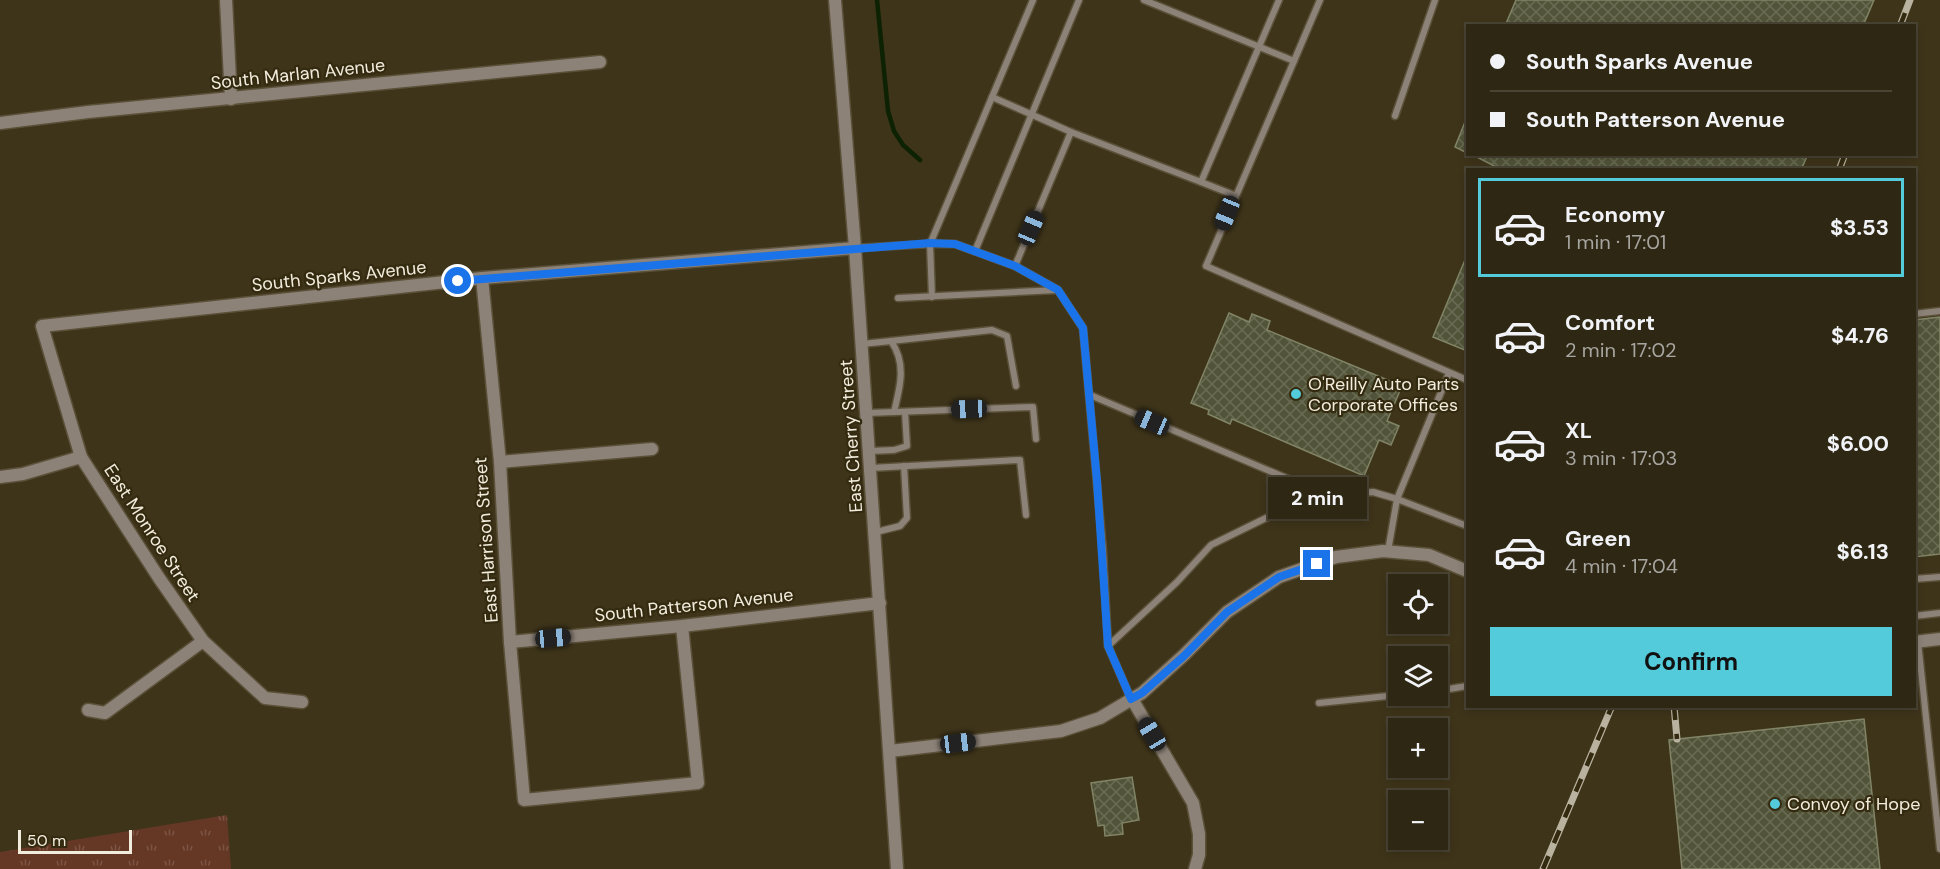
<!DOCTYPE html>
<html lang="en">
<head>
<meta charset="utf-8">
<style>
	body { margin:0; font-family:"DM Sans",sans-serif; background:#3a3322; color:#f1f3f6; height:100vh; display:flex; flex-direction:column; font-size:22px; white-space:nowrap }
	* { box-sizing:border-box; margin:0 }
	p { font-size:20px; color:#a7a5a0 }
	.icon { flex:none; width:33px; height:33px; fill:none; stroke:currentColor; stroke-width:2; stroke-linecap:round; stroke-linejoin:round }
	.map { position:relative; flex:1; overflow:hidden }
	.panel { position:absolute; left:1466px; top:168px; width:450px; height:540px; display:flex; flex-direction:column; background:#2e2714; border-radius:0px; box-shadow:0 3px 9px #0003,0 0 0 2px #494434 }
	.panel>* { flex:none }
	.hud { position:absolute; left:1466px; top:24px; width:450px; height:132px; border-radius:0px; box-shadow:0 3px 9px #0003,0 0 0 2px #494434; display:grid; align-content:center; height:132px; padding:0 24px; background:#2e2714 }
	.fabs { position:absolute; left:1388px; top:574px; display:grid; gap:12px }
	.fabs a { display:grid; place-items:center; width:60px; height:60px; border-radius:0px; background:#2e2714; box-shadow:0 3px 9px #0003,0 0 0 2px #494434; font-size:30px }
	.scale { position:absolute; left:18px; bottom:15px; width:114px; box-sizing:border-box; padding-left:6px; border:3px solid #f2ecdc; border-top:0; font-size:16px; line-height:21px; white-space:nowrap; color:#f2ecdc; -webkit-text-stroke:4px #342a10; paint-order:stroke }
	.end { position:absolute; width:27px; height:27px; margin:-14px; border:8px solid #1a73e8; background:#fff; box-shadow:0 0 0 3px #fff }
	.from { border-radius:50% }
	.bubble { position:absolute; height:42px; border-radius:0px; background:#2e2714; box-shadow:0 3px 9px #0003,0 0 0 2px #494434; font-size:20px; font-weight:700; line-height:42px; text-align:center }
	.car { position:absolute; width:18px; height:36px; margin:-18px -9px; border-radius:8px; box-shadow:0 0 4px 2px #0007; background:linear-gradient(#222 24%,#8ab4d8 0 40%,#222 0 76%,#8ab4d8 0 86%,#222 0) }
	.hud b { display:flex; align-items:center; gap:21px; height:57px; font-size:22px }
	.hud b+b { border-top:2px solid #494434 }
	.hud i { width:15px; height:15px; background:#f1f3f6 }
	ul { padding:10px 0 0; list-style:none }
	li { display:flex; align-items:center; gap:18px; height:99px; margin:0 12px 9px; padding:0 12px; border:3px solid transparent; border-radius:0px }
	li div { flex:1 }
	li b { display:block; font-size:22px }
	li em { font-style:normal; font-weight:700 }
	li.on { border-color:#53cbdb }
	li>.icon { width:54px; height:54px; stroke-width:1.5 }
	.button { display:flex; gap:12px; margin-top:auto; padding:12px 24px }
	.button a { flex:1; height:69px; border-radius:0px; background:#53cbdb; color:#111; font-size:24px; font-weight:700; line-height:69px; text-align:center }
	.map>svg:first-child { display:block }
</style>
</head>
<body>
<div class="map">
<svg width="1940" height="869" viewBox="0 0 1940 869">
	<defs>
		<pattern id="grass-tufts" width="24" height="20" patternUnits="userSpaceOnUse" patternTransform="scale(1.5)"><rect width="24" height="20" fill="#653725"/><path d="M3 7l-1-3M5 7V3M7 7l1-3M15 17l-1-3M17 17v-4M19 17l1-3" fill="none" stroke="#7c5444"/></pattern>
		<pattern id="building-cross-hatch" width="8" height="8" patternUnits="userSpaceOnUse" patternTransform="scale(1.5)"><rect width="8" height="8" fill="#515438"/><path d="M0 0l8 8M0 8l8-8" fill="none" stroke="#6a6d54"/></pattern>
	</defs>
	<rect width="100%" height="100%" fill="#3e341a"/>
	<polygon fill="url(#grass-tufts)" points="227,815 231,869 0,869 0,852"/>
	<g fill="none" stroke-linecap="round" stroke-linejoin="round">
		<polyline stroke="#0d2202" stroke-width="4.5" points="877,0 888,111 894,131 903,145 920,160"/>
	</g>
	<g fill="url(#building-cross-hatch)" stroke="#818466" stroke-width="1.5">
		<polygon points="1516,0 1874,0 1863,26 1505,26"/>
		<polygon points="1467,117 1467,153 1455,147"/>
		<polygon points="1471,154 1808,154 1801,170 1502,170"/>
		<polygon points="1467,255 1467,351 1433,337"/>
		<polygon points="1229,313 1249,322 1252,314 1270,321 1267,330 1402,386 1387,421 1399,426 1391,445 1379,440 1364,476 1232,419 1230,424 1208,414 1209,410 1191,403"/>
		<polygon points="1940,317 1940,554 1914,557 1914,320"/>
		<polygon points="1864,719 1880,869 1682,869 1669,740"/>
		<polygon points="1132,777 1139,820 1122,823 1123,834 1105,836 1104,825 1098,826 1091,783"/>
	</g>
	<g fill="none" stroke-linecap="round" stroke-linejoin="round">
		<g stroke="#5b5139" stroke-width="9">
			<g id="service">
				<polyline points="1144,0 1294,61 1320,0"/>
				<polyline points="1294,61 1206,266 1467,380"/>
				<polyline points="992,97 1071,132 1201,182"/>
				<polyline points="1395,116 1435,0"/>
				<polyline points="1234,195 1201,182 1279,0"/>
				<polyline points="855,248 930,244 955,244 1015,266 1058,290 1083,328 1103,551 1108,646 1131,699"/>
				<polyline points="975,251 1079,0"/>
				<polyline points="1015,266 1071,132"/>
				<polyline points="932,297 930,244 1033,0"/>
				<polyline points="898,298 1057,290"/>
				<polyline points="1914,314 1940,311"/>
				<polyline points="891,341 992,330 1007,336 1016,386"/>
				<path d="M862 344 891 341C907 364 900 387 894 412"/>
				<polyline points="1090,395 1329,496"/>
				<polyline points="867,413 1033,407 1036,439"/>
				<polyline points="870,451 894,450 907,446 905,412"/>
				<polyline points="871,468 1020,460 1026,515"/>
				<polyline points="876,532 900,526 907,518 904,466"/>
				<polyline points="1388,551 1397,499 1467,526"/>
				<polyline points="1914,579 1940,577"/>
				<polyline points="1914,616 1940,613"/>
				<polyline points="1918,642 1940,849"/>
				<polyline points="1108,646 1177,582 1211,545 1266,518 1302,503 1329,496 1373,492 1397,499 1449,373"/>
				<polyline points="1437,691 1467,686"/>
				<polyline points="1319,703 1398,695"/>
			</g>
		</g>
		<g stroke="#5b5139" stroke-width="15">
			<g id="minor">
				<polyline points="226,0 231,99"/>
				<polyline points="0,123 88,112 600,62"/>
				<polyline points="482,278 500,462 510,642 524,800 698,783 682,626"/>
				<polyline points="500,462 652,449"/>
				<polyline points="0,477 23,474 81,457"/>
				<polyline points="510,642 682,626 880,603"/>
				<polyline points="1914,642 1940,639"/>
				<polyline points="1132,699 1193,803 1199,834 1199,855 1195,869"/>
				<polyline points="302,702 265,698 203,641 159,578 81,457 42,326 482,278 855,248"/>
				<polyline points="88,710 105,713 203,641"/>
				<polyline points="890,751 1061,731 1100,718 1142,693 1184,655 1227,612 1279,577 1336,557 1383,551 1429,555 1467,571"/>
			</g>
		</g>
		<g stroke="#5b5139" stroke-width="15">
			<polyline id="tertiary" points="835,0 855,248 897,869"/>
		</g>
		<use href="#service" stroke="#8d8278" stroke-width="6"/>
		<use href="#minor" stroke="#8d8278" stroke-width="12"/>
		<use href="#tertiary" stroke="#8d8278" stroke-width="12"/>
		<g stroke="#b9b29e" stroke-width="7">
			<g id="rail">
				<polyline points="1900,26 1910,0"/>
				<polyline points="1839,170 1845,154"/>
				<polyline points="1674,706 1677,739"/>
				<polyline points="1543,869 1612,706"/>
			</g>
		</g>
		<use href="#rail" stroke="#342a10" stroke-width="4.5" stroke-dasharray="14" stroke-linecap="butt"/>
	</g>
	<g fill="none" stroke-linecap="round" stroke-linejoin="round">
		<polyline stroke="#1a73e8" stroke-width="8" points="458,281 930,243 955,244 1015,266 1058,290 1083,328 1097,481 1108,646 1131,699 1142,693 1184,656 1227,612 1279,577 1317,564"/>
	</g>
	<g fill="#53cbdb" stroke="#342a10" stroke-width="2">
		<circle cx="1296" cy="394" r="6"/>
		<circle cx="1775" cy="804" r="6"/>
	</g>
	<g text-anchor="middle" stroke-width="4.5" stroke-linejoin="round" paint-order="stroke">
		<g font-size="18" fill="#f2ecdc" stroke="#342a10">
			<text transform="translate(298 74) rotate(-6)" y="6">South Marlan Avenue</text>
			<text transform="translate(339 276) rotate(-6)" y="6">South Sparks Avenue</text>
			<text transform="translate(851 436) rotate(-94)" y="6">East Cherry Street</text>
			<text transform="translate(152 533) rotate(57)" y="6">East Monroe Street</text>
			<text transform="translate(486 540) rotate(-94)" y="6">East Harrison Street</text>
			<text transform="translate(694 605) rotate(-6)" y="6">South Patterson Avenue</text>
		</g>
		<g font-size="18" fill="#f2ecdc" stroke="#342a10" text-anchor="start">
			<text x="1308" y="390">O'Reilly Auto Parts<tspan x="1308" dy="21">Corporate Offices</tspan></text>
			<text x="1787" y="810">Convoy of Hope</text>
		</g>
	</g>
</svg>
<div class="fabs">
<a><svg class="icon" aria-label="locate" viewBox="0 0 24 24"><circle cx="12" cy="12" r="6"/><path d="M12 2v4M12 18v4M2 12h4M18 12h4"/></svg></a>
<a><svg class="icon" aria-label="layers" viewBox="0 0 24 24"><path d="M12 4l9 5-9 5-9-5zM3 14l9 5 9-5"/></svg></a>
<a>+</a>
<a>−</a>
</div>
<div class="scale">50 m</div>
<i class="end from" style="left:458px;top:281px"></i>
<i class="end" style="left:1317px;top:564px"></i>
<div class="bubble" style="left:1268px;top:477px;width:99px">2 min</div>
<i class="car" style="left:1227px;top:213px;rotate:202deg"></i>
<i class="car" style="left:1031px;top:228px;rotate:23deg"></i>
<i class="car" style="left:969px;top:409px;rotate:268deg"></i>
<i class="car" style="left:1152px;top:422px;rotate:293deg"></i>
<i class="car" style="left:553px;top:638px;rotate:85deg"></i>
<i class="car" style="left:1152px;top:734px;rotate:329deg"></i>
<i class="car" style="left:958px;top:743px;rotate:83deg"></i>
<div class="hud">
<b><i class="from"></i>South Sparks Avenue</b>
<b><i></i>South Patterson Avenue</b>
</div>
<section class="panel">
<ul>
<li class="on"><svg class="icon" aria-label="car" viewBox="0 0 24 24"><path d="M5 17H2v-5l4-1 3-4h7l3 4 3 1v5h-3M9 17h6M6 11h13"/><circle cx="7" cy="17" r="2"/><circle cx="17" cy="17" r="2"/></svg><div><b>Economy</b><p>1 min · 17:01</p></div><em>$3.53</em></li>
<li><svg class="icon" aria-label="car" viewBox="0 0 24 24"><path d="M5 17H2v-5l4-1 3-4h7l3 4 3 1v5h-3M9 17h6M6 11h13"/><circle cx="7" cy="17" r="2"/><circle cx="17" cy="17" r="2"/></svg><div><b>Comfort</b><p>2 min · 17:02</p></div><em>$4.76</em></li>
<li><svg class="icon" aria-label="car" viewBox="0 0 24 24"><path d="M5 17H2v-5l4-1 3-4h7l3 4 3 1v5h-3M9 17h6M6 11h13"/><circle cx="7" cy="17" r="2"/><circle cx="17" cy="17" r="2"/></svg><div><b>XL</b><p>3 min · 17:03</p></div><em>$6.00</em></li>
<li><svg class="icon" aria-label="car" viewBox="0 0 24 24"><path d="M5 17H2v-5l4-1 3-4h7l3 4 3 1v5h-3M9 17h6M6 11h13"/><circle cx="7" cy="17" r="2"/><circle cx="17" cy="17" r="2"/></svg><div><b>Green</b><p>4 min · 17:04</p></div><em>$6.13</em></li>
</ul>
<div class="button"><a>Confirm</a></div>
</section>
</div>
</body>
</html>
